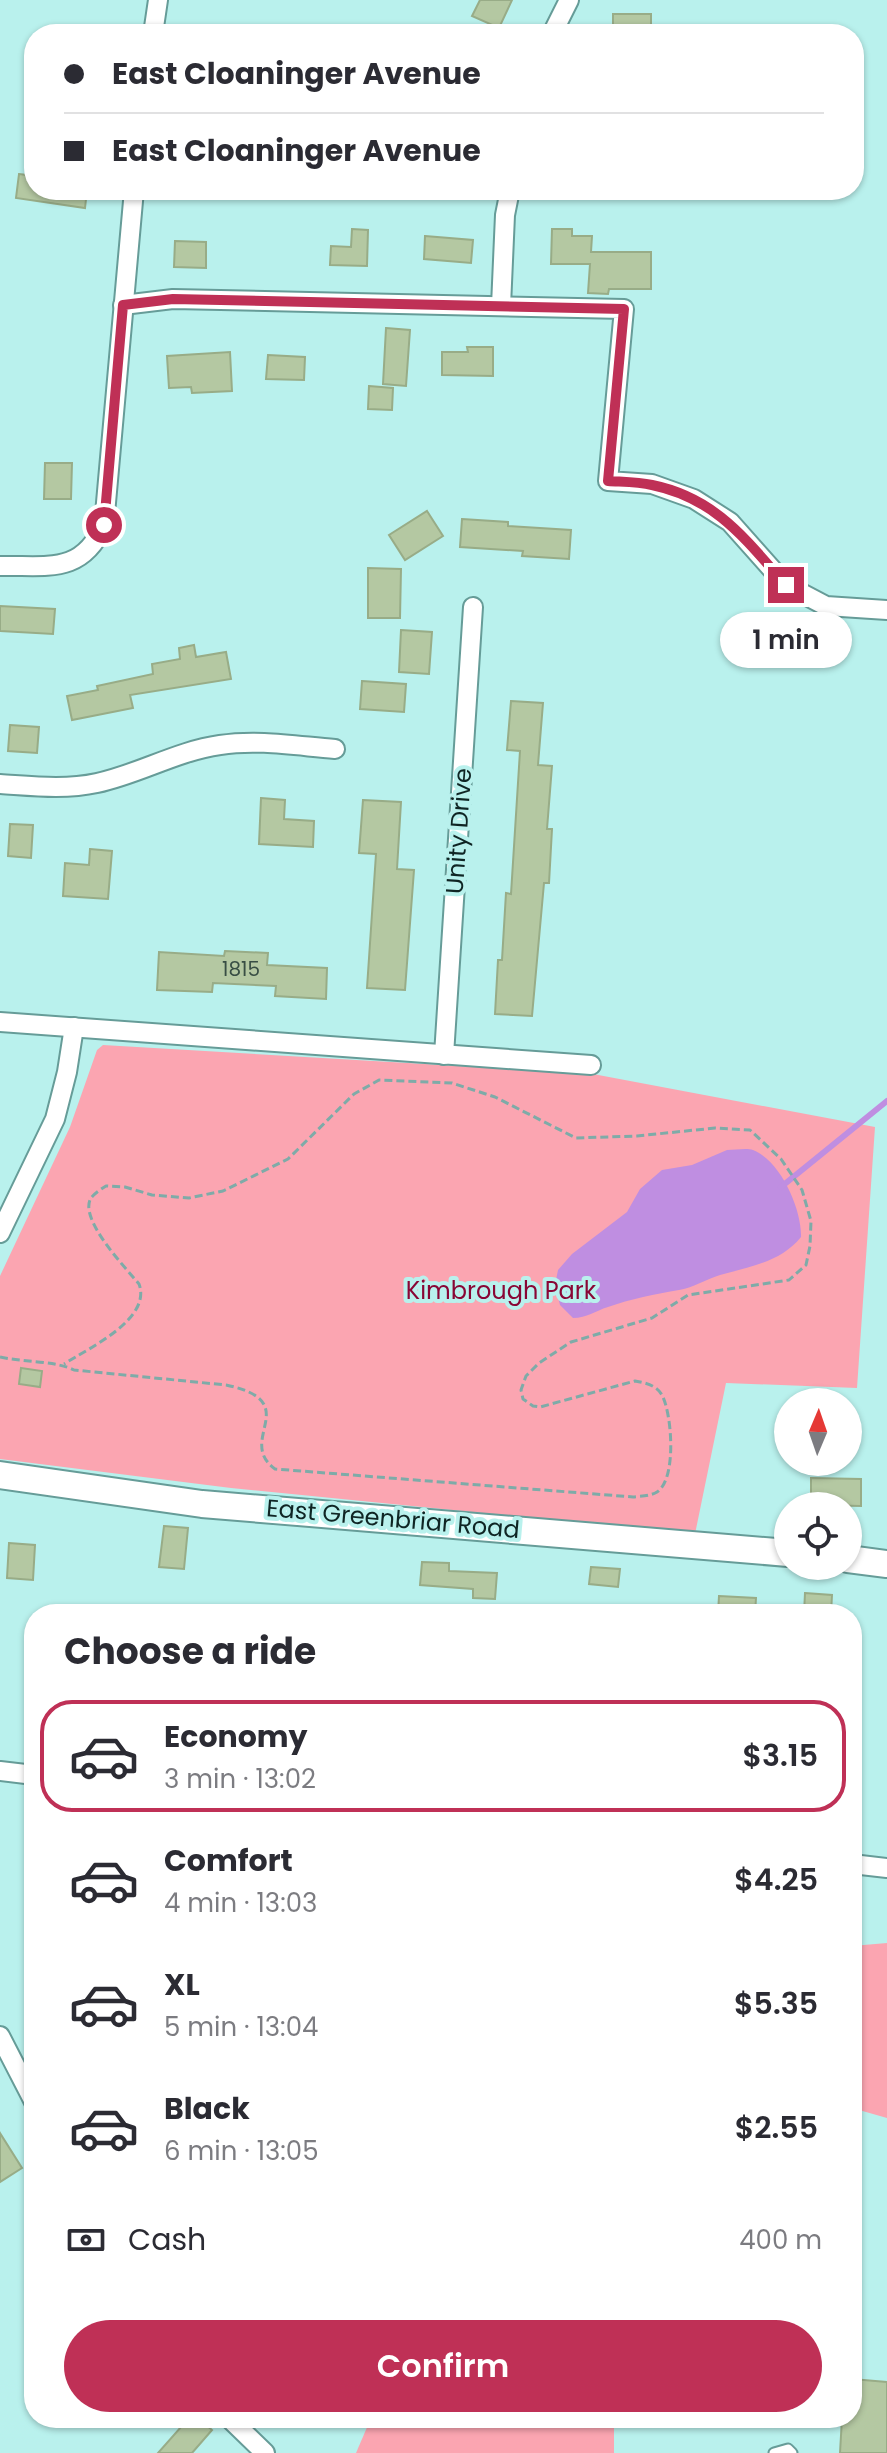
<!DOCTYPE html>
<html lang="en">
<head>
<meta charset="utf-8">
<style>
	body { margin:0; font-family:Poppins,sans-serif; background:#f2f2f3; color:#2b2b33; height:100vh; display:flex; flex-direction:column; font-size:30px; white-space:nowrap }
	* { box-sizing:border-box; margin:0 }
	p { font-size:26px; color:#7c7c81 }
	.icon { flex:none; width:44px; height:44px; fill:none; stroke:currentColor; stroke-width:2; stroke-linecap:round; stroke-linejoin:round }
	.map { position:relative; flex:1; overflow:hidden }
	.side { position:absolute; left:24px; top:1604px; width:838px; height:824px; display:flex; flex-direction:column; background:#fff; border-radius:32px; box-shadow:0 2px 6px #0004 }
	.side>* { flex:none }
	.banner { position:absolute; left:24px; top:24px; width:840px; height:176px; border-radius:32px; box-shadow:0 2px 6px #0004; display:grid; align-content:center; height:176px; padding:0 40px; background:#fff }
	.needle { width:52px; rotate:2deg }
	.buttons { position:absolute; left:774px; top:1388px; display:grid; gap:16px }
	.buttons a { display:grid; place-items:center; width:88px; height:88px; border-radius:50%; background:#fff; box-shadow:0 2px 6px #0004; font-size:40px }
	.end { position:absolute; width:36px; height:36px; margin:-18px; border:10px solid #bf3056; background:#fff; box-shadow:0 0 0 4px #fff }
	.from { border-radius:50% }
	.bubble { position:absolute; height:56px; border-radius:28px; background:#fff; box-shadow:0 2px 6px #0004; font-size:26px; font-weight:600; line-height:56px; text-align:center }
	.banner b { display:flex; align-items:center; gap:28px; height:76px; font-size:30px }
	.banner b+b { border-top:2px solid #e1e1e2 }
	.banner i { width:20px; height:20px; background:#2b2b33 }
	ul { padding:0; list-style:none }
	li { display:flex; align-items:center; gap:24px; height:112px; margin:0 16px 12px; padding:0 24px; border:4px solid transparent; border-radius:32px }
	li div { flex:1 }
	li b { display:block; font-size:30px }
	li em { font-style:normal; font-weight:600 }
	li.current { border-color:#bf3056 }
	li>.icon { width:72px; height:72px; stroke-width:1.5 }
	h2 { padding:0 40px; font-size:36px; line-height:96px }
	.pay { display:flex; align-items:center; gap:20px; height:88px; padding:0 40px; font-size:30px }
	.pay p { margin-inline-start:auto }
	.primary-button { display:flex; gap:16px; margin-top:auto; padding:16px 40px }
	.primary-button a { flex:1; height:92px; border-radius:48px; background:#bf3056; color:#fff; font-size:32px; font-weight:600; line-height:92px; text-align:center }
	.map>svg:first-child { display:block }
</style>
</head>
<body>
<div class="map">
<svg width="887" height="2453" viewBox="0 0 887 2453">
	<rect width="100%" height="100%" fill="#b9f1ed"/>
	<g fill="#fba5b1">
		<polygon points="103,1045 593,1074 875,1127 857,1388 726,1383 695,1534 231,1488 0,1459 0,1276 70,1127 97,1050"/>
		<polygon points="887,1943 887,2118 852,2108 852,1946"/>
		<polygon points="371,2418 614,2418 614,2453 356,2453"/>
	</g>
	<path fill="#bf8ee1" d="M727 1150C735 1150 747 1148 753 1150 781 1161 802 1210 801 1237 781 1262 749 1267 720 1275 707 1279 692 1288 679 1290 656 1294 630 1299 608 1307 595 1311 587 1318 573 1318L560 1305 555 1285 558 1270 572 1254 627 1212 640 1189 662 1170 692 1165Z"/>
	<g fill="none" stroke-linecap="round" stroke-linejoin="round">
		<polyline stroke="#bf8ee1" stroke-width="6" points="781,1187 887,1101"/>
	</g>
	<g fill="#b4c8a2" stroke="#98ac87" stroke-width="2">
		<polygon points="480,0 512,0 499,28 472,16"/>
		<rect x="613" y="14" width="38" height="20"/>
		<polygon points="19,174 34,176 34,190 87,190 85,208 16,198"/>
		<polygon points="352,229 368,230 367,266 330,265 331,246 351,247"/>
		<polygon points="552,229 572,229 572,236 592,236 591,252 651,252 651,289 609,289 608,294 588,293 590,264 551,264"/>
		<polygon points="425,236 473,240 471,263 424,259"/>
		<polygon points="175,241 206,242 206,268 174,267"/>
		<polygon points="386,328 410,330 406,386 383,384"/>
		<polygon points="467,347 493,347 493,376 442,375 442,352 468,352"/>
		<polygon points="230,352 232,391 192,393 191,387 169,388 167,356"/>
		<polygon points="268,355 305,357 304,380 266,379"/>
		<polygon points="369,386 393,388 392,410 368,409"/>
		<polygon points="45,463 72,463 71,499 44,499"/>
		<polygon points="427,511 443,536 405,560 389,535"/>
		<polygon points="462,519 508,522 508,526 571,530 569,559 522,556 523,551 460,547"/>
		<polygon points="368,568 401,569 400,618 368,618"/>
		<polygon points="0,606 55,609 53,634 0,631"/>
		<polygon points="401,630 432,632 429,674 399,672"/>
		<polygon points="194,645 196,657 226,652 231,679 130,695 133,708 72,720 67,696 98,690 97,686 153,674 152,664 180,659 179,648"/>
		<polygon points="362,681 406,684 404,712 360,709"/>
		<polygon points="511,701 543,703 538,765 552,766 547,829 552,829 549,883 544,883 532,1016 495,1014 498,960 502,960 506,893 511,894 520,751 507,750"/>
		<polygon points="10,725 39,727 37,753 8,751"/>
		<polygon points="261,798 285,800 284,819 314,821 313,847 259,844"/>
		<polygon points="363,800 401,802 397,869 414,870 405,990 367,988 376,854 359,853"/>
		<polygon points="10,824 33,825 31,858 8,856"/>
		<polygon points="90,849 112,851 108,899 63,896 65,863 89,865"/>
		<polygon points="225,951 268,953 267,965 327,968 326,999 275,996 276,986 213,983 212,992 157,990 159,952 224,956"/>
		<polygon points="21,1368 42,1371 40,1387 19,1384"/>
		<polygon points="811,1478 861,1479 861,1506 811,1505"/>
		<polygon points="164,1526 188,1528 184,1569 159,1567"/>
		<polygon points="9,1543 35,1545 33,1580 7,1578"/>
		<polygon points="422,1562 449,1563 449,1571 497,1573 495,1599 473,1598 473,1589 420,1585"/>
		<polygon points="591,1567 620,1569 618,1587 589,1584"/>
		<polygon points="805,1593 832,1595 831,1614 804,1614"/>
		<polygon points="719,1596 756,1598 755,1614 718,1614"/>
		<polygon points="0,2133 22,2168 0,2182"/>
		<polygon points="852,2379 887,2382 887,2453 840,2453 842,2418 852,2418"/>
		<polygon points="189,2418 198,2418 212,2430 192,2453 158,2453"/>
	</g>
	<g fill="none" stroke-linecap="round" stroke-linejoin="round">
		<g stroke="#669c98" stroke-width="13">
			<polyline id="lane" points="774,2453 788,2449 792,2453"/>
		</g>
		<g stroke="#669c98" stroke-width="22">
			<g id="street">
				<polyline points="153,34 158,0"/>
				<polyline points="552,34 569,0"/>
				<polyline points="123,305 173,299 624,309 608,481 652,484 694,499 730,522 786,585 826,606 887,610"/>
				<polyline points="501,306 505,215 510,190"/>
				<path d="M0 566C48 565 81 575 104 525L134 190"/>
				<path d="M0 784C32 786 65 790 97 783 139 774 177 751 220 745 258 739 297 746 335 749"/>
				<polyline points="0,1022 591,1065"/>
				<polyline points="444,1055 473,607"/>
				<polyline points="0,1233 55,1119 67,1072 74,1027"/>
				<polyline points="0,1771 34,1775"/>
				<polyline points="852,1864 887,1868"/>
				<polyline points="0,2036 34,2102"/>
				<polyline points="229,2418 265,2453"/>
			</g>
		</g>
		<g stroke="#669c98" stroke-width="30">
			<g id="secondary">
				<polyline points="0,1475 202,1504 788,1553"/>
				<polyline points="848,1559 887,1564"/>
			</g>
		</g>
		<path stroke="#7eaba8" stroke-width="3" stroke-dasharray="8 4" stroke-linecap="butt" d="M0 1357C22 1362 57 1361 74 1370L226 1385C306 1402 235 1440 275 1469L633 1497C640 1496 651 1496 657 1492 677 1479 672 1414 662 1395 656 1385 646 1383 635 1381L540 1407 533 1406 523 1399 521 1390 526 1376 539 1363 571 1342 652 1318 688 1295 789 1280 806 1265 810 1246 811 1221 802 1190 781 1159 750 1130 715 1128 637 1136 576 1138 495 1097 452 1083 379 1080 354 1094 288 1159 223 1191 189 1198 152 1195 125 1187 106 1186C101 1189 94 1194 91 1198 78 1219 126 1268 139 1284 152 1319 89 1348 64 1364"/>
		<use href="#lane" stroke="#fff" stroke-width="9"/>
		<use href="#street" stroke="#fff" stroke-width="18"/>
		<use href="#secondary" stroke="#fff" stroke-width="26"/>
	</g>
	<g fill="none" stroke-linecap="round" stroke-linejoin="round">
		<path stroke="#bf3056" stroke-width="10" d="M104 525 123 305 173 299 624 309 608 481C623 482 638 482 652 485 716 498 746 540 786 585"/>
	</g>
	<g text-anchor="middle" stroke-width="8" stroke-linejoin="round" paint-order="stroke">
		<g font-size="20" fill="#384e44">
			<text x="241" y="976">1815</text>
		</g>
		<g font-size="24" fill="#0f2524" stroke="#b9f1ed">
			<text transform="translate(459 831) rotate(-86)" y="8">Unity Drive</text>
			<text transform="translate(393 1519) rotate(5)" y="8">East Greenbriar Road</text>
		</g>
		<g font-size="24" fill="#890635" stroke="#b9f1ed">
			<text x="501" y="1299">Kimbrough Park</text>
		</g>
	</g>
</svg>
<div class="buttons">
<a><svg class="needle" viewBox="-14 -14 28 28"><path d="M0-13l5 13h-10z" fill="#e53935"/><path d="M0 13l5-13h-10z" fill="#7c7c81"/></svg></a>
<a><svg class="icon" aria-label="locate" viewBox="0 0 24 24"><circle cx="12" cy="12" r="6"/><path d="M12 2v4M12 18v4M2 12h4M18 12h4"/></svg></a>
</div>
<i class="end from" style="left:104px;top:525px"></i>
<i class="end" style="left:786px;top:585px"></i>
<div class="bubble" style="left:720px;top:612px;width:132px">1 min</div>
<div class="banner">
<b><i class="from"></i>East Cloaninger Avenue</b>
<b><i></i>East Cloaninger Avenue</b>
</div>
<section class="side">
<h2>Choose a ride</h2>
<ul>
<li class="current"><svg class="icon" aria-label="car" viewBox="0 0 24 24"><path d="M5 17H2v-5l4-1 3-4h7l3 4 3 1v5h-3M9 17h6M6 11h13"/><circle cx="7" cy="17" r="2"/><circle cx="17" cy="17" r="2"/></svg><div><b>Economy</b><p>3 min · 13:02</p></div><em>$3.15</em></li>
<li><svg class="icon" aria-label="car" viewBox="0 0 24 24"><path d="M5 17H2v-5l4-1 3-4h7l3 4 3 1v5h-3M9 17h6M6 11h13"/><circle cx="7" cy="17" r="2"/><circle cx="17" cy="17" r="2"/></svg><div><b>Comfort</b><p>4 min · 13:03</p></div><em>$4.25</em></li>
<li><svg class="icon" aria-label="car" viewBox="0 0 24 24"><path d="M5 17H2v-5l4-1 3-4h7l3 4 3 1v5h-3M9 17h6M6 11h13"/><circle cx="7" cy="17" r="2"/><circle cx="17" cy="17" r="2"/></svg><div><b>XL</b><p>5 min · 13:04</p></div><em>$5.35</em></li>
<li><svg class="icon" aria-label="car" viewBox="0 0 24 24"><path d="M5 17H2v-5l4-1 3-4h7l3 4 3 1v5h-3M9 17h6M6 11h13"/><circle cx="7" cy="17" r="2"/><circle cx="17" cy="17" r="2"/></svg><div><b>Black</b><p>6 min · 13:05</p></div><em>$2.55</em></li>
</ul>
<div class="pay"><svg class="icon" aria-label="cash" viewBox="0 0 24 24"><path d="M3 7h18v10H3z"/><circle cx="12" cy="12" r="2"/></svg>Cash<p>400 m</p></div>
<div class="primary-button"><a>Confirm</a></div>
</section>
</div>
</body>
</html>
